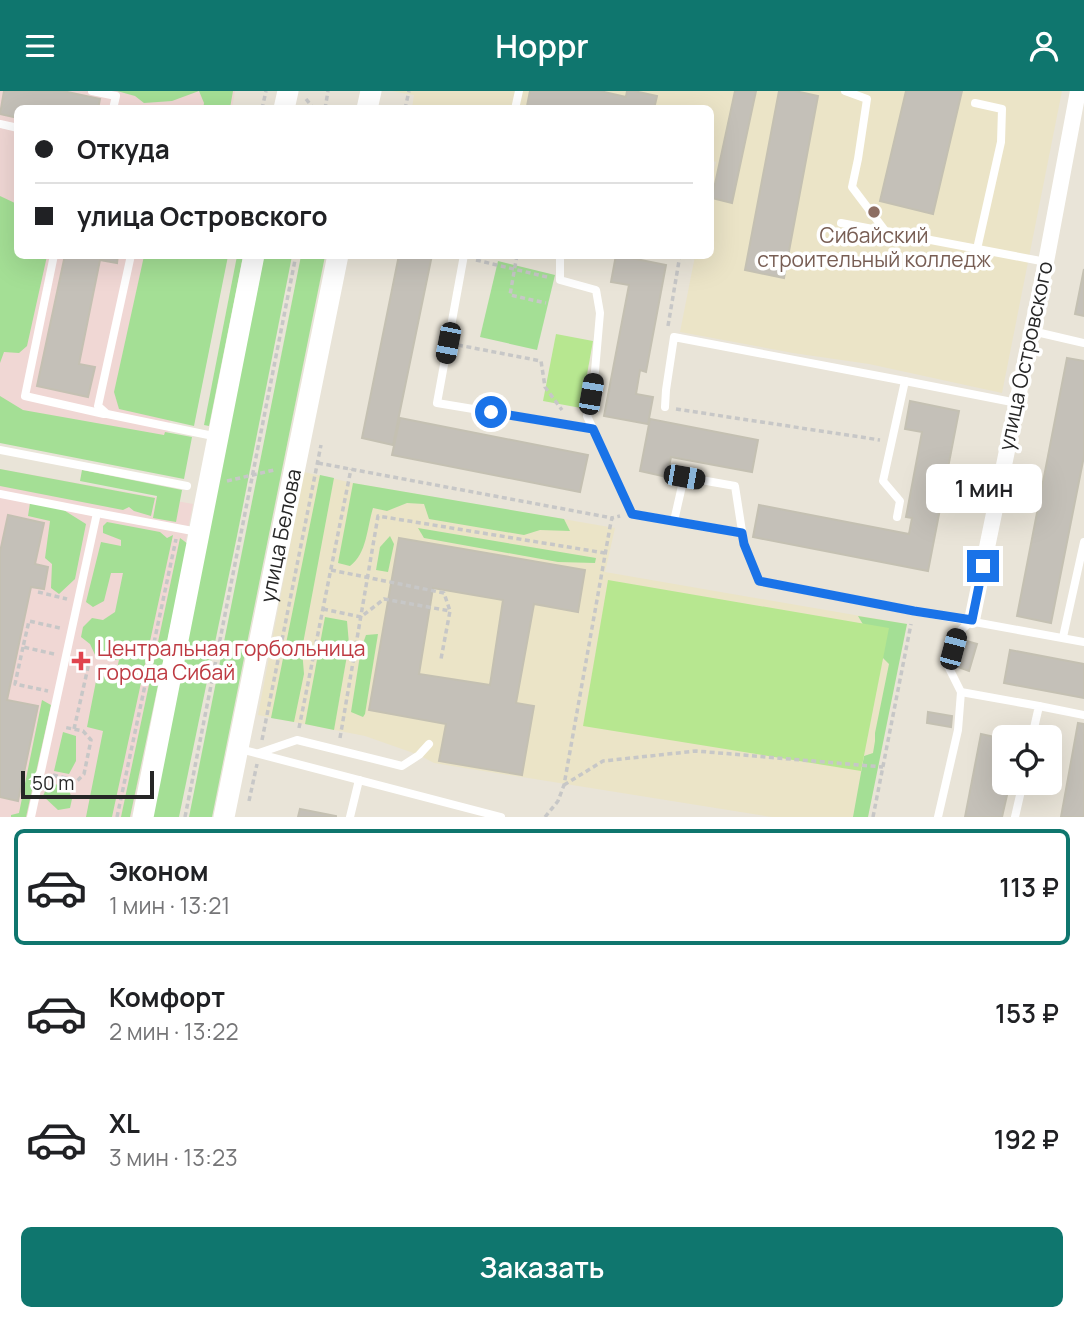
<!DOCTYPE html>
<html lang="ru">
<head>
<meta charset="utf-8">
<style>
	body { margin:0; font-family:Manrope,sans-serif; background:#f2f2f2; color:#202124; height:100vh; display:flex; flex-direction:column; font-size:26px; white-space:nowrap }
	* { box-sizing:border-box; margin:0 }
	p { font-size:23px; color:#757577 }
	.icon { flex:none; width:38px; height:38px; fill:none; stroke:currentColor; stroke-width:2; stroke-linecap:round; stroke-linejoin:round }
	.map { position:relative; height:726px; overflow:hidden }
	.drawer { display:flex; flex-direction:column; background:#fff; flex:1 }
	.drawer>* { flex:none }
	.banner { position:absolute; left:14px; top:14px; width:700px; height:154px; border-radius:10px; box-shadow:0 7px 28px #0002; display:grid; align-content:center; height:154px; padding:0 21px; background:#fff }
	.controls { position:absolute; left:992px; top:634px; display:grid; gap:14px }
	.controls a { display:grid; place-items:center; width:70px; height:70px; border-radius:10px; background:#fff; box-shadow:0 7px 28px #0002; font-size:35px }
	.scale { position:absolute; left:21px; bottom:18px; width:133px; box-sizing:border-box; padding-left:7px; border:4px solid #262626; border-top:0; font-size:19px; line-height:24px; white-space:nowrap; color:#262626; -webkit-text-stroke:5px #fff; paint-order:stroke }
	.end { position:absolute; width:32px; height:32px; margin:-16px; border:9px solid #1a73e8; background:#fff; box-shadow:0 0 0 4px #fff }
	.from { border-radius:50% }
	.bubble { position:absolute; height:49px; border-radius:10px; background:#fff; box-shadow:0 7px 28px #0002; font-size:23px; font-weight:600; line-height:49px; text-align:center }
	.car { position:absolute; width:21px; height:42px; margin:-21px -10px; border-radius:9px; box-shadow:0 0 5px 2px #0007; background:linear-gradient(#222 24%,#8ab4d8 0 40%,#222 0 76%,#8ab4d8 0 86%,#222 0) }
	.banner b { display:flex; align-items:center; gap:24px; height:66px; font-size:26px }
	.banner b+b { border-top:2px solid #e0e0e0 }
	.banner i { width:18px; height:18px; background:#202124 }
	ul { padding:12px 0 0; list-style:none }
	li { display:flex; align-items:center; gap:21px; height:116px; margin:0 14px 10px; padding:0 7px; border:4px solid transparent; border-radius:10px }
	li div { flex:1 }
	li b { display:block; font-size:26px }
	li em { font-style:normal; font-weight:600 }
	li.active { border-color:#0f766e }
	li>.icon { width:63px; height:63px; stroke-width:1.5 }
	.primary-button { display:flex; gap:14px; margin-top:auto; padding:14px 21px }
	.primary-button a { flex:1; height:80px; border-radius:10px; background:#0f766e; color:#fff; font-size:28px; font-weight:600; line-height:80px; text-align:center }
	header { display:flex; justify-content:space-between; align-items:center; height:91px; padding:0 21px; background:#0f766e; color:#fff; font-size:32px; font-weight:600 }
	.map>svg:first-child { display:block }
</style>
</head>
<body>
<header><svg class="icon" aria-label="menu" viewBox="0 0 24 24"><path d="M4 6h16M4 12h16M4 18h16"/></svg>Hoppr<svg class="icon" aria-label="person" viewBox="0 0 24 24"><circle cx="12" cy="8" r="4"/><path d="M4 21q1-7 8-7t8 7"/></svg></header>
<div class="map">
<svg width="1084" height="726" viewBox="0 0 1084 726">
	<rect width="100%" height="100%" fill="#e9e4d8"/>
	<g fill="#ebe4c7">
		<polygon points="391,0 1062,0 1002,302 869,273 793,262 680,241 695,165 710,164 711,91 716,71 711,69 710,18 412,17 414,4"/>
		<polygon points="304,381 353,392 615,437 605,481 907,533 868,726 772,726 434,672 419,664 365,645 258,624"/>
	</g>
	<g fill="#f0d7d4">
		<polygon points="0,0 235,0 232,17 18,18 18,164 203,165 160,379 0,345"/>
		<polygon points="0,378 193,413 131,726 0,726"/>
	</g>
	<g fill="#a4df95">
		<polygon points="117,0 233,0 230,17 203,18 204,12 199,0 172,10 144,12 135,5"/>
		<polygon points="0,105 17,113 18,164 47,165 27,255 19,262 4,261 0,272"/>
		<polygon points="144,165 228,165 194,335 119,318 114,301"/>
		<polygon points="237,165 243,165 209,335 204,334"/>
		<polygon points="264,165 292,165 237,445 179,726 152,726"/>
		<polygon points="301,165 325,165 212,726 189,726"/>
		<polygon points="498,170 555,184 537,259 480,246"/>
		<polygon points="0,305 23,319 164,344 165,341 192,346 184,388 0,352"/>
		<polygon points="0,378 155,407 151,425 134,420 129,416 123,419 0,395"/>
		<polygon points="82,379 182,399 176,431 153,427 157,405 80,390"/>
		<polygon points="320,384 334,387 302,558 304,583 294,631 271,627"/>
		<path d="M353 392 564 428 570 440 540 439 524 444 429 428 424 413 407 412 387 420 373 417C367 436 367 463 350 475L338 472Z"/>
		<polygon points="30,412 62,418 86,433 75,488 59,503 51,497 52,473 45,467 50,430 28,425"/>
		<polygon points="107,431 160,441 167,447 173,444 112,726 86,726 103,640 87,636 97,585 115,586 119,569 111,569 96,566 90,553 81,546 83,536 92,527 103,529 115,521 123,482 111,482 104,510 93,516 86,511 101,451 121,455 121,449 103,442 103,435"/>
		<polygon points="418,437 596,467 595,472 558,471 424,447"/>
		<polygon points="390,445 394,453 388,481 376,479 380,456"/>
		<polygon points="180,447 188,453 130,726 121,726"/>
		<polygon points="858,525 907,533 868,726 853,726 864,665 873,662 875,650 875,642 889,573 883,567"/>
		<polygon points="325,526 347,530 349,553 334,639 305,633"/>
		<polygon points="378,543 365,623 363,626 351,621 361,558 366,544"/>
		<polygon points="42,609 51,614 26,726 11,726 11,724 19,722"/>
		<polygon points="63,641 76,645 76,670 69,683 54,680"/>
		<polygon points="54,693 68,696 72,708 70,717 58,719 43,705 47,696"/>
	</g>
	<g fill="#b7e790">
		<polygon points="556,243 593,250 581,317 543,310"/>
		<polygon points="608,489 889,537 861,680 583,635"/>
	</g>
	<g fill="#c4c0b8" stroke="#c4c0b2" stroke-width="2" fill-rule="evenodd">
		<polygon points="4,0 63,0 100,8 98,18 18,18 18,27 0,23"/>
		<polygon points="530,0 600,0 626,6 627,0 634,0 657,5 654,18 537,18 527,15"/>
		<polygon points="735,0 756,0 732,112 712,107"/>
		<polygon points="779,0 795,0 818,5 784,187 745,179"/>
		<polygon points="906,0 962,0 933,123 880,110"/>
		<polygon points="65,164 118,164 117,172 100,169 79,273 95,276 88,306 37,295"/>
		<polygon points="399,164 432,164 393,354 362,347"/>
		<polygon points="616,164 666,174 646,281 640,279 636,303 653,306 648,333 604,325 629,194 611,191"/>
		<polygon points="1084,178 1084,225 1075,223"/>
		<polygon points="1067,267 1084,270 1084,365 1051,532 1017,525"/>
		<polygon points="910,310 959,320 928,480 753,446 759,414 909,443 912,427 906,426 922,341 905,338"/>
		<polygon points="400,327 588,364 580,401 392,364"/>
		<polygon points="650,328 758,349 752,381 671,366 667,386 640,380"/>
		<polygon points="8,424 44,432 35,473 48,476 44,498 31,496 7,609 38,615 18,710 0,706 0,461"/>
		<path d="M399 447 585 479 578 521 534 513 516 612 534 615 522 684 439 670 446 633 369 619ZM433 497 503 509 490 594 419 583Z"/>
		<polygon points="963,549 977,553 969,580 955,575"/>
		<polygon points="1010,559 1084,573 1084,607 1004,592"/>
		<polygon points="928,621 952,625 951,636 927,632"/>
		<polygon points="1078,632 1084,633 1084,726 1061,726"/>
		<polygon points="981,643 1004,648 1004,691 1010,691 1002,726 965,726"/>
		<polygon points="300,718 336,725 336,726 298,726"/>
	</g>
	<g fill="none" stroke-linecap="round" stroke-linejoin="round">
		<g stroke="#c7c7c7" stroke-width="3.5" stroke-dasharray="5 3.5" stroke-linecap="butt">
			<polyline points="306,8 314,18"/>
			<polyline points="262,18 266,0"/>
			<polyline points="325,18 328,0"/>
			<polyline points="405,18 409,0"/>
			<polyline points="517,164 510,204 546,212"/>
			<polyline points="476,169 547,186"/>
			<polyline points="668,235 680,164"/>
			<polyline points="458,254 541,270 545,296 562,319"/>
			<polyline points="676,318 880,349"/>
			<polyline points="318,372 612,427"/>
			<polyline points="227,390 274,379"/>
			<polyline points="331,479 444,502 450,520"/>
			<polyline points="38,501 67,508"/>
			<polyline points="323,518 361,526 384,508 450,520 441,568"/>
			<polyline points="23,556 15,593 48,600"/>
			<polyline points="54,563 23,556 29,530 60,537"/>
			<polyline points="299,637 351,378"/>
			<polyline points="74,638 89,572 78,569"/>
			<polyline points="340,647 378,425 605,462"/>
			<polyline points="262,649 321,354"/>
			<polyline points="53,684 77,690 84,683 91,649 83,640 63,636"/>
			<polyline points="564,694 603,670 696,660 883,676"/>
			<polyline points="249,710 257,673"/>
			<polyline points="117,726 176,448"/>
			<polyline points="185,726 296,164"/>
			<polyline points="545,726 558,710 564,694 610,436 612,427 620,425"/>
			<polyline points="873,726 911,533"/>
		</g>
		<g stroke="#fff" stroke-width="8">
			<polyline points="92,0 116,5 113,18"/>
			<polyline points="845,0 867,8 858,68 852,96 886,141"/>
			<polyline points="975,12 1002,18 1001,51 977,158"/>
			<polyline points="515,18 519,0"/>
			<polyline points="0,33 18,37"/>
			<polyline points="841,132 1046,171"/>
			<polyline points="54,164 25,305 104,323"/>
			<polyline points="131,164 98,315 107,323 218,346"/>
			<polyline points="464,164 437,312 593,338 632,423 674,430 684,386 735,395 744,453 759,490 914,520 1084,551"/>
			<polyline points="560,164 560,189 596,199 600,222 595,280 587,325 593,338"/>
			<polyline points="1032,240 1084,252"/>
			<polyline points="665,316 666,299 674,246 905,290"/>
			<polyline points="0,359 187,395"/>
			<polyline points="0,403 97,422"/>
			<polyline points="897,426 900,410 883,390 905,290 1017,312"/>
			<polyline points="674,430 742,442"/>
			<polyline points="972,529 958,542 948,575 961,601 1039,615 1032,646"/>
			<polyline points="1063,546 1084,451"/>
			<polyline points="1039,615 1084,624"/>
			<polyline points="240,658 501,726"/>
			<polyline points="259,662 297,649 402,675 419,664 429,653"/>
			<polyline points="31,726 97,422 198,441"/>
			<polyline points="350,726 359,689"/>
			<polyline points="938,726 958,639 961,601"/>
			<polyline points="1015,726 1023,691"/>
		</g>
		<polyline stroke="#fff" stroke-width="16" points="972,529 1046,171 1078,0"/>
		<g stroke="#fff" stroke-width="21">
			<polyline points="284,18 288,0"/>
			<polyline points="367,18 371,0"/>
			<polyline points="143,726 254,164"/>
			<path id="s1" d="M224 726 338 164"/>
		</g>
	</g>
	<g fill="none" stroke-linecap="round" stroke-linejoin="round">
		<polyline stroke="#1a73e8" stroke-width="9" points="491,321 593,338 632,423 742,442 744,453 759,490 914,520 972,529 983,475"/>
	</g>
	<circle fill="#8d6e63" stroke="#fff" stroke-width="2.5" cx="874" cy="121" r="7"/>
	<path fill="#e0444e" stroke="#fff" stroke-width="2.5" d="M77.5 559.5h7v7h7v7h-7v7h-7v-7h-7v-7h7z"/>
	<g text-anchor="middle" stroke-width="7" stroke-linejoin="round" paint-order="stroke">
		<g font-size="21" fill="#785e54" stroke="#fff">
			<text x="874" y="152">Сибайский<tspan x="874" dy="24">строительный колледж</tspan></text>
		</g>
		<g font-size="21" fill="#262626" stroke="#fff">
			<text transform="translate(1026 265) rotate(-78)" y="7">улица Островского</text>
			<text dy="7" stroke="none"><textPath href="#s1" startOffset="287">улица Белова</textPath></text>
		</g>
		<g font-size="21" fill="#be3a42" stroke="#fff" text-anchor="start">
			<text x="97" y="565">Центральная горбольница<tspan x="97" dy="24">города Сибай</tspan></text>
		</g>
	</g>
</svg>
<div class="controls">
<a><svg class="icon" aria-label="locate" viewBox="0 0 24 24"><circle cx="12" cy="12" r="6"/><path d="M12 2v4M12 18v4M2 12h4M18 12h4"/></svg></a>
</div>
<div class="scale">50 m</div>
<i class="end from" style="left:491px;top:321px"></i>
<i class="end" style="left:983px;top:475px"></i>
<div class="bubble" style="left:926px;top:373px;width:116px">1 мин</div>
<i class="car" style="left:448px;top:252px;rotate:191deg"></i>
<i class="car" style="left:591px;top:303px;rotate:10deg"></i>
<i class="car" style="left:684px;top:386px;rotate:100deg"></i>
<i class="car" style="left:953px;top:558px;rotate:15deg"></i>
<div class="banner">
<b><i class="from"></i>Откуда</b>
<b><i></i>улица Островского</b>
</div>
</div>
<section class="drawer">
<ul>
<li class="active"><svg class="icon" aria-label="car" viewBox="0 0 24 24"><path d="M5 17H2v-5l4-1 3-4h7l3 4 3 1v5h-3M9 17h6M6 11h13"/><circle cx="7" cy="17" r="2"/><circle cx="17" cy="17" r="2"/></svg><div><b>Эконом</b><p>1 мин · 13:21</p></div><em>113 ₽</em></li>
<li><svg class="icon" aria-label="car" viewBox="0 0 24 24"><path d="M5 17H2v-5l4-1 3-4h7l3 4 3 1v5h-3M9 17h6M6 11h13"/><circle cx="7" cy="17" r="2"/><circle cx="17" cy="17" r="2"/></svg><div><b>Комфорт</b><p>2 мин · 13:22</p></div><em>153 ₽</em></li>
<li><svg class="icon" aria-label="car" viewBox="0 0 24 24"><path d="M5 17H2v-5l4-1 3-4h7l3 4 3 1v5h-3M9 17h6M6 11h13"/><circle cx="7" cy="17" r="2"/><circle cx="17" cy="17" r="2"/></svg><div><b>XL</b><p>3 мин · 13:23</p></div><em>192 ₽</em></li>
</ul>
<div class="primary-button"><a>Заказать</a></div>
</section>
</body>
</html>
